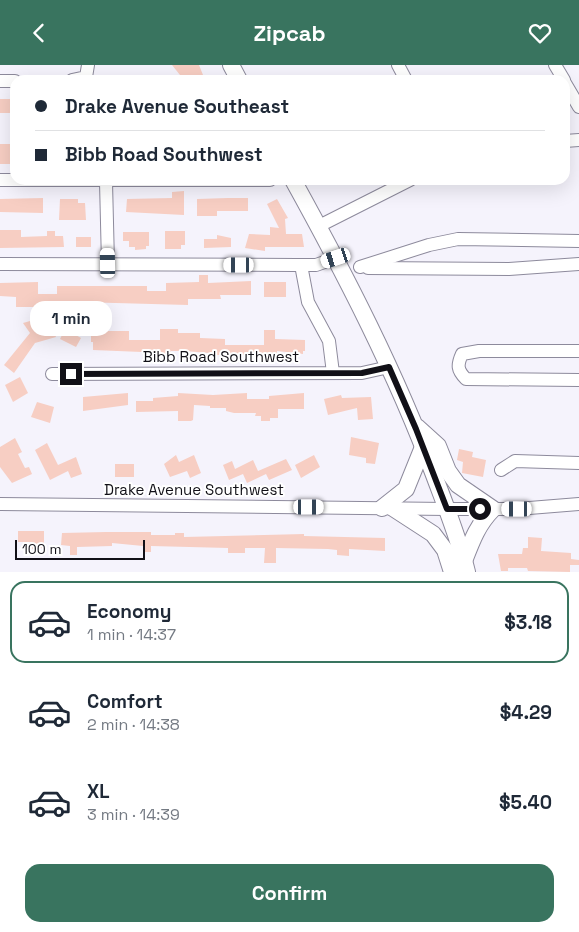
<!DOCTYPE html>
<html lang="en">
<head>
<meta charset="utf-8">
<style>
	body { margin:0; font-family:"Space Grotesk",sans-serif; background:#f6f6f7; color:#1f2937; height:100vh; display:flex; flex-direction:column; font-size:19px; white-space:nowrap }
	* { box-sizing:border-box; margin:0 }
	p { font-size:16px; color:#747a83 }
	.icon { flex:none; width:28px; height:28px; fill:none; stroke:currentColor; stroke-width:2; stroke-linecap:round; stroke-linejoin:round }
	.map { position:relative; height:507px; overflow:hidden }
	.details { display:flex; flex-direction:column; background:#fff; flex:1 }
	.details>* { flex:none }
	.guide { position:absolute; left:10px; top:10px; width:560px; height:110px; border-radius:15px; box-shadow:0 5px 20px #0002; display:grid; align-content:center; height:110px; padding:0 25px; background:#fff }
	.scale { position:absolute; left:15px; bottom:12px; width:130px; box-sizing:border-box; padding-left:5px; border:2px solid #111017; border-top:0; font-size:14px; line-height:18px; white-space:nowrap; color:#111017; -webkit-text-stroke:4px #fff; paint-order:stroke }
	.end { position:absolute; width:22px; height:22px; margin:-11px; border:6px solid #111017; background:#fff; box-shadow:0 0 0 2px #fff }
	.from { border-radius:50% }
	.bubble { position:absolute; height:35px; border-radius:15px; background:#fff; box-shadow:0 5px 20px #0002; font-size:16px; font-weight:600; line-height:35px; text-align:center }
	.car { position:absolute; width:15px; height:30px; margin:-15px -8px; border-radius:6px; box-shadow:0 0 4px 1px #0007; background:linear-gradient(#fff 24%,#345 0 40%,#fff 0 76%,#345 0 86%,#fff 0) }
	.guide b { display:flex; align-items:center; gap:18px; height:48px; font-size:19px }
	.guide b+b { border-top:1px solid #e0e1e3 }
	.guide i { width:12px; height:12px; background:#1f2937 }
	ul { padding:9px 0 0; list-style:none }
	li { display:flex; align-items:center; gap:15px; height:82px; margin:0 10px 8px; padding:0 15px; border:2px solid transparent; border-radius:15px }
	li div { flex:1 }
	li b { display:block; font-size:19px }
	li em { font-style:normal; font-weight:600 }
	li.active { border-color:#39745f }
	li>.icon { width:45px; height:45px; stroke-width:1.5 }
	.primary-button { display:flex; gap:10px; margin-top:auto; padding:10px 25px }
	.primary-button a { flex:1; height:58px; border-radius:15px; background:#39745f; color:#fff; font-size:20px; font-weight:600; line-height:58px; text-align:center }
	header { display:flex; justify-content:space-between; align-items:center; height:65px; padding:0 25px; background:#39745f; color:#fff; font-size:22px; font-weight:600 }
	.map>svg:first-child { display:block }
</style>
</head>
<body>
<header><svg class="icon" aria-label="back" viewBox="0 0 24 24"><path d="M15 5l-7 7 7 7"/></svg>Zipcab<svg class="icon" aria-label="heart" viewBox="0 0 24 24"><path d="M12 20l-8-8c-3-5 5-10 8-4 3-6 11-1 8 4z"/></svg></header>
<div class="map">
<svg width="579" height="507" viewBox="0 0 579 507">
	<rect width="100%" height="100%" fill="#f5f3fc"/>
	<g fill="#f7cec3">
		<polygon points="172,0 199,0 205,15 184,15"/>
		<rect x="0" y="34" width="15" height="14"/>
		<rect x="0" y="79" width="15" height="20"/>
		<polygon points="184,126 184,150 126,147 127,134 172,133 172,127"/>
		<polygon points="43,133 43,148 0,147 0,134"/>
		<polygon points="228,133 248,133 248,146 217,146 217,151 197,151 197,134"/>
		<polygon points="60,134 78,134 78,138 85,138 86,155 59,155"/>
		<polygon points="277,134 288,153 285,154 286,169 302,169 304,182 265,182 265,186 245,183 249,169 270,170 270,162 279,163 267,139"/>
		<polygon points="0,165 21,165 21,172 47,171 47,166 55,166 55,171 63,171 64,182 0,183"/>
		<polygon points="165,166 185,166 185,180 181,180 181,184 165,184"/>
		<polygon points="123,167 149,167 149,181 146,181 146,184 135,185 135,182 129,182 129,176 123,176"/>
		<polygon points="217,170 231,173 231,182 204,183 204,174 217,174"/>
		<rect x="76" y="172" width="15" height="10"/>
		<polygon points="199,210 208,210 208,218 251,216 251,230 220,230 221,234 188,234 188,240 79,237 79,240 47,239 47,242 16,242 16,232 0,231 0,218 38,217 38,229 57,229 57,221 147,221 147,226 166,226 166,218 199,217"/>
		<rect x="264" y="217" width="22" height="15"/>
		<polygon points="37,254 39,258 50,257 56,272 35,278 14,308 4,300 30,268 23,258"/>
		<polygon points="68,258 78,263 74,269 81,273 76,282 60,274"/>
		<polygon points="160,264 178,264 178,268 200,268 200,273 225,274 225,280 264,280 264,265 275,265 275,274 305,275 305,286 303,286 303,289 277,286 277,290 209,290 209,288 185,286 171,286 169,290 142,289 142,287 93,285 93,277 91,277 91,266 129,266 129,275 160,275"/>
		<polygon points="20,312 28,328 13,337 5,320"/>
		<polygon points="128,328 128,340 83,346 83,332"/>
		<polygon points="178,328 213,330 247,328 247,334 269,334 269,331 304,328 304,344 278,344 278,353 270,353 270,356 261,356 261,351 255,351 256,348 234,348 226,346 226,343 210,343 210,341 194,340 193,355 191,356 178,356 178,346 136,347 136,336 153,336 153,333 178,331"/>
		<polygon points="341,330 342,333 371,332 373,354 358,355 357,343 328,350 324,334"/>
		<polygon points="37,337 54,342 50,358 31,352"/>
		<polygon points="351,372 379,378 375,399 366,398 366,393 349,390"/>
		<polygon points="15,373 22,387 18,389 25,403 29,402 32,409 12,418 0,402 0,382"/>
		<polygon points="47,378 58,400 76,392 82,409 71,413 68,406 50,415 35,385"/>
		<polygon points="459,384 473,387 472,392 486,395 483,412 462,408 463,397 457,395"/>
		<polygon points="176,390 179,397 194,390 201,408 190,413 187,406 170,412 164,399"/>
		<polygon points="314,390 320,402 301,413 295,400"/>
		<polygon points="286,394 292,405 269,415 266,409 247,418 243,409 229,415 223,400 232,396 235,404 253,395 258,406"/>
		<rect x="115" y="399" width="19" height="13"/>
		<polygon points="18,466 44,466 44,483 32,484 32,477 18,477"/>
		<polygon points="106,467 151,467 151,470 175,470 175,468 184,468 184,472 304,469 304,471 385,473 385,486 349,484 349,491 337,490 337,485 328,484 276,483 276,498 264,498 265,483 245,483 245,488 228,488 228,483 151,481 151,487 143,487 143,481 112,478 112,481 77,482 77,490 70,490 70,481 61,480 62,468"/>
		<polygon points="528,472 542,473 541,486 571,488 571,494 579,495 579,500 570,500 570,507 528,506 527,503 508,503 508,506 501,506 498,489 522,489 523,483 528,483"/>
	</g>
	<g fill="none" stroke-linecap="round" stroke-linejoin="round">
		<g stroke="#8d8a9c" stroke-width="14">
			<g id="minor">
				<polyline points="398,0 406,15"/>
				<polyline points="555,0 564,15"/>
				<polyline points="72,15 86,12 88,0"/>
				<polyline points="0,16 15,16"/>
				<polyline points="565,18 579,42"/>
				<polyline points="565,76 579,75"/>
				<polyline points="0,115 270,115"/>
				<polyline points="106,117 108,198"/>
				<polyline points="319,161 410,115"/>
				<polyline points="0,199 296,200 316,200 336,193"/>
				<polyline points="301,200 308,237 329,276 333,308"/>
				<polyline points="360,202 429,180 458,174 579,176"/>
				<polyline points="368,203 509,204 579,199"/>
				<path d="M579 286H479L462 289C457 300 457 305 466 314L579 315"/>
				<polyline points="52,309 362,308 389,302"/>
				<polyline points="501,405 515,396 579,398"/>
				<polyline points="0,439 447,444 517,444 579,439"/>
			</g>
		</g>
		<g stroke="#8d8a9c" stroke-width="18">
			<g id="major">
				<polyline points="231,0 239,15"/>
				<path d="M293 115C346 211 396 308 434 410 446 442 459 474 467 507"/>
				<path d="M417 362 438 381 448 406 458 420 493 444C478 459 472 475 464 496"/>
				<polyline points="382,443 406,424 423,382"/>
				<polyline points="393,443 433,469 445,485 452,507"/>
			</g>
		</g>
		<use href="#minor" stroke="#fff" stroke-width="12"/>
		<use href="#major" stroke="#fff" stroke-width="16"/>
	</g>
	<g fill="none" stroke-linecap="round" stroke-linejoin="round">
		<polyline stroke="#111017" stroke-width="6" points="71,309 362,308 389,302 416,364 447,444 480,444"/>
	</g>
	<g text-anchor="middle" stroke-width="4" stroke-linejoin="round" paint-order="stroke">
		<g font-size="15" fill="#111017" stroke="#fff">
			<text x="221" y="297">Bibb Road Southwest</text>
			<text x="194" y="430">Drake Avenue Southwest</text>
		</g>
	</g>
</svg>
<div class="scale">100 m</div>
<i class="end from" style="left:480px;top:444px"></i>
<i class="end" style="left:71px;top:309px"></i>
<div class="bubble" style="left:30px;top:236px;width:82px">1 min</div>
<i class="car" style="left:336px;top:193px;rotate:252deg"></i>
<i class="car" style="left:108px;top:198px;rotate:359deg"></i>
<i class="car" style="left:239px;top:200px;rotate:270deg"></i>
<i class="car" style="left:309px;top:442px;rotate:90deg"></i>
<i class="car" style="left:517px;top:444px;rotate:270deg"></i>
<div class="guide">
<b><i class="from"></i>Drake Avenue Southeast</b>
<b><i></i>Bibb Road Southwest</b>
</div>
</div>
<section class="details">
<ul>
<li class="active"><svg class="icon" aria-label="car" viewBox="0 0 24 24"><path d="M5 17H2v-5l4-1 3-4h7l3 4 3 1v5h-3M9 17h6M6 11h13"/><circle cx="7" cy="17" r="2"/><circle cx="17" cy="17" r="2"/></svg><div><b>Economy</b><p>1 min · 14:37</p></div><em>$3.18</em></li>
<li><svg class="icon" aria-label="car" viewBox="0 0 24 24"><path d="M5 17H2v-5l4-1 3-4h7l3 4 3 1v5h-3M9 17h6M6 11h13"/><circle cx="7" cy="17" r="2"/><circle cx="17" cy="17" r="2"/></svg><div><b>Comfort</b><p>2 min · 14:38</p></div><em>$4.29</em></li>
<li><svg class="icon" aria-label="car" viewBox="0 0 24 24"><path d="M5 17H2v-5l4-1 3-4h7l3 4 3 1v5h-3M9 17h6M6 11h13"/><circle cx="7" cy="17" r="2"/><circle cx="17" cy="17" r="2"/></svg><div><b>XL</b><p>3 min · 14:39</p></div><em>$5.40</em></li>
</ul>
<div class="primary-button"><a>Confirm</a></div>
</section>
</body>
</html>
